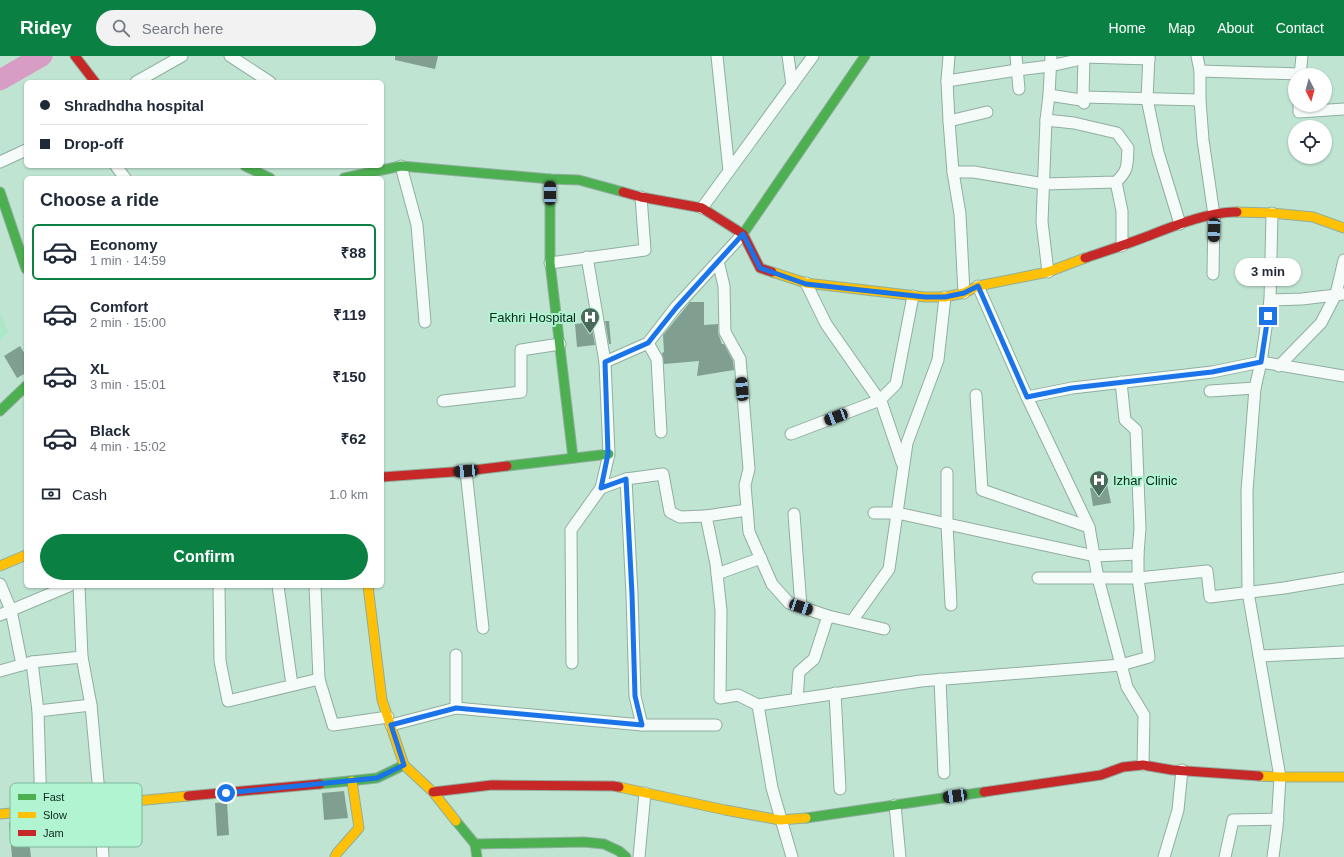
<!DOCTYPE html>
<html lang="en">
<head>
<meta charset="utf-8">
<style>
	body { margin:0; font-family:Arial,sans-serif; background:#f2f2f3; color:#1f2937; height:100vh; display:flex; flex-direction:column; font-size:15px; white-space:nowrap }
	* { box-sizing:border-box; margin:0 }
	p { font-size:13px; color:#747a83 }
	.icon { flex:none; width:22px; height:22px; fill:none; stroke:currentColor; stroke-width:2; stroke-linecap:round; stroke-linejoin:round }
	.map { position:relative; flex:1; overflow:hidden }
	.side { position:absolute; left:24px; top:120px; width:360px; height:412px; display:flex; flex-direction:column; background:#fff; border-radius:6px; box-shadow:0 1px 3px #0004 }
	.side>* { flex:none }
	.hud { position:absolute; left:24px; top:24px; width:360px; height:88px; border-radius:6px; box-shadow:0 1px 3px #0004; display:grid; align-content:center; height:88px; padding:0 16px; background:#fff }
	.needle { width:26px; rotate:174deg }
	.controls { position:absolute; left:1288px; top:12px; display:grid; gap:8px }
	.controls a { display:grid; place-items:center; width:44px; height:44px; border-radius:50%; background:#fff; box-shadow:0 1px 3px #0004; font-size:20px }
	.end { position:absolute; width:18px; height:18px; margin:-9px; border:5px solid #1a73e8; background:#fff; box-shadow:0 0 0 2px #fff }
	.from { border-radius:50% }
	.bubble { position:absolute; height:28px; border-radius:14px; background:#fff; box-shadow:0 1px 3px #0004; font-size:13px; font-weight:700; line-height:28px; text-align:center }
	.car { position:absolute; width:12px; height:24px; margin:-12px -6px; border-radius:5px; box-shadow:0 0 3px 1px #0007; background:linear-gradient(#222 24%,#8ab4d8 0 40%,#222 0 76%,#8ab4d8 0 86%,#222 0) }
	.hud b { display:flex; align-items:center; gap:14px; height:38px; font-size:15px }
	.hud b+b { border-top:1px solid #e0e1e3 }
	.hud i { width:10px; height:10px; background:#1f2937 }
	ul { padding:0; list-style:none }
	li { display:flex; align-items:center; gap:12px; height:56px; margin:0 8px 6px; padding:0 8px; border:2px solid transparent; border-radius:6px }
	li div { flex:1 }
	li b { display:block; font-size:15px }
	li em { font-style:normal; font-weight:700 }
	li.on { border-color:#0b8043 }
	li>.icon { width:36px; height:36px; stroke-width:1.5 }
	h2 { padding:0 16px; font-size:18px; line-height:48px }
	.pay { display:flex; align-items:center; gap:10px; height:44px; padding:0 16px; font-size:15px }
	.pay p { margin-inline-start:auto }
	.primary-button { display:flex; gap:8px; margin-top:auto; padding:8px 16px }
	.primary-button a { flex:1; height:46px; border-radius:24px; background:#0b8043; color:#fff; font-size:16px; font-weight:700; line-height:46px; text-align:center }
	header { display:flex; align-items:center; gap:24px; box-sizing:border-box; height:56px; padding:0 20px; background:#0b8043; color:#fff }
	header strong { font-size:19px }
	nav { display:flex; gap:22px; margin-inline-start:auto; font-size:14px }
	.search { width:280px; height:36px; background:#f2f2f3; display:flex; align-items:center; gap:10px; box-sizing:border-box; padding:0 14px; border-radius:22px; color:#747a83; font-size:15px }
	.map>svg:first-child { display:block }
</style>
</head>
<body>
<header>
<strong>Ridey</strong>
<div class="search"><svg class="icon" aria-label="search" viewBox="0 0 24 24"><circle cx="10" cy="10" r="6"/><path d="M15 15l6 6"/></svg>Search here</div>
<nav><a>Home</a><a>Map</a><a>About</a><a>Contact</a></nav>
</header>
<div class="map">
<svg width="1344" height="801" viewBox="0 0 1344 801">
	<rect width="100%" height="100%" fill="#bfe5d2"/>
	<polygon fill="#ace7ca" points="0,255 8,276 0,285"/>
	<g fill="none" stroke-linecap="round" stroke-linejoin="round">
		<polyline stroke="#d89dc4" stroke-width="21" points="0,24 42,0"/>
	</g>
	<g fill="#819f91">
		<polygon points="395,0 438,0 435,13 395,4"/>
		<polygon points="690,246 704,246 704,269 718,268 718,277 722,288 724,288 733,305 734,314 697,320 699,305 664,308 662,297 664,296 663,279"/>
		<polygon points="605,265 609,265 611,288 609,288"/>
		<polygon points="591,266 595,289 577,291 575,268"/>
		<polygon points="20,290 26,300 26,317 17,322 4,300"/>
		<polygon points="1107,428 1111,447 1093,450 1090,432"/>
		<polygon points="344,735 348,762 324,764 322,737"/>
		<polygon points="227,746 229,779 217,780 215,747"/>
		<polygon points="27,765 31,801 12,801 9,767"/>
	</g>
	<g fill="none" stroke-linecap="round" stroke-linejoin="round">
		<g stroke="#90ae9f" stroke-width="13">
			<g id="street">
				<polyline points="230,0 270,26"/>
				<polyline points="717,0 729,115"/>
				<polyline points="788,0 792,29"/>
				<polyline points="949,0 947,25 949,65 953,116 960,158 964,237"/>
				<polyline points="1016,0 1019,33"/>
				<polyline points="1149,0 1147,43 1158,96 1180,168"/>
				<polyline points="1197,0 1200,15 1200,44 1203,84 1214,159 1213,218"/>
				<polyline points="1200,15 1300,18"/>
				<polyline points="1300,19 1302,0"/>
				<polyline points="947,25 1017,14 1050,10 1073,5 1084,1 1149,3"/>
				<polyline points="136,26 182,0"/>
				<polyline points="1049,39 1081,44 1083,41 1200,44"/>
				<polyline points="1084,47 1083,41 1084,0"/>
				<polyline points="1299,49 1299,56 1344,53"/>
				<polyline points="949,65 987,56"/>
				<polyline points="0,106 26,94"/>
				<polyline points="116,110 125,122"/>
				<polyline points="401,110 417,169 425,266"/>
				<path d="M953 116H974L1044 128 1116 126C1129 114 1127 108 1128 92L1117 77 1074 67 1046 64"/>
				<polyline points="1116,126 1122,155 1122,190"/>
				<polyline points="702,152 813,0"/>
				<polyline points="587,201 605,306 609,398 601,432 626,423 663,418 670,456 680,461 706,460"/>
				<polyline points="718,205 724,230 725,276 740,303 749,413 745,429 749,476 772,528 789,547 828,560 884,573"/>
				<polyline points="550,207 645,194 641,141"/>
				<polyline points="1048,216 1042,166 1046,64 1049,39 1051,0"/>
				<polyline points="806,227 826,268 882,348 902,407"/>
				<polyline points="978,230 1027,341 1089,471 1098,522 1127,631 1144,659 1143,709"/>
				<polyline points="1270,244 1302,243 1344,238"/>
				<polyline points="648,287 657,303 661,376"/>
				<polyline points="605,306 648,287 676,251 743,178"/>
				<polyline points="1279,310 1321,267 1336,238 1344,204"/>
				<polyline points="1210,335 1255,332"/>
				<polyline points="976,339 982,434 1089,471"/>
				<polyline points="1027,341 1072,332 1212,316 1261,306 1270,244 1272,157"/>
				<polyline points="443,345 521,336 521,294 560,288"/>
				<polyline points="791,378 880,344 896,328 913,240"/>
				<polyline points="466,415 483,572"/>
				<polyline points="947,417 947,468 951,549"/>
				<polyline points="626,423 632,538 635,640 642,669"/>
				<polyline points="747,454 706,460 716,508 721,555 720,642 738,639 758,649 921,625 1121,609 1149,601 1138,522 1138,498 1140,472 1136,374 1125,364 1121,326"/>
				<polyline points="874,457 897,457 1095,500 1138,498"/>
				<polyline points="794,458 801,551"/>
				<polyline points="717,518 761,502"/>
				<polyline points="1038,522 1138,522 1207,515 1210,541 1284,532 1344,522"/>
				<polyline points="0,528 11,554 22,609"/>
				<polyline points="79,530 82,601 91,649 100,748 103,801"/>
				<polyline points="219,530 220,605 228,645 319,623"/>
				<polyline points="278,530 292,629"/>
				<polyline points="315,530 319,623 333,669 388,661"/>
				<polyline points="0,559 69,530"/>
				<polyline points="852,565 889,513 907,387 938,304 945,241"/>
				<polyline points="456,599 456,652"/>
				<polyline points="1259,600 1344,596"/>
				<polyline points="32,606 38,655 41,754"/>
				<polyline points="572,607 571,474 601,432"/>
				<polyline points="0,615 32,606 82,601"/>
				<polyline points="940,623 944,717"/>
				<polyline points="835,637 840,733"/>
				<polyline points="797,643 799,616 814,603 828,560"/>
				<polyline points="758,649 772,732 792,801"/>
				<polyline points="38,655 91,649"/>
				<polyline points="391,669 456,652 642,669 716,669"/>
				<polyline points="895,749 900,801"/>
				<polyline points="639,801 645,737"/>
				<polyline points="1164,801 1178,754 1182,714"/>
				<polyline points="1225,801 1233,764 1278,763"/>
				<polyline points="1273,801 1277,771 1280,721 1248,536 1247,435 1255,332 1261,306 1344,320"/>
			</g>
		</g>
		<g stroke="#90ae9f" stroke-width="11">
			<g id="fast">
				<polyline points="245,110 270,122"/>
				<polyline points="344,122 401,110 550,123 579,124 623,136"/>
				<polyline points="550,123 550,207 573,402"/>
				<polyline points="0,136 26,213"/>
				<polyline points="743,178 865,0"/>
				<polyline points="0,355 26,330"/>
				<polyline points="507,410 609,398"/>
				<polyline points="320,728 377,722 404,709"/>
				<polyline points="806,762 984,736"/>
				<polyline points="456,765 475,788 584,786 604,788 619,795 626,801"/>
				<polyline points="475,788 477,801"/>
			</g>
		</g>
		<g stroke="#90ae9f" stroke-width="11">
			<g id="slow">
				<polyline points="1237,156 1272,157 1313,161 1344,172"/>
				<polyline points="772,216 806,227 925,241 945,241 964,237 978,230 1048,216 1085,202"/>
				<polyline points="0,510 26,499"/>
				<polyline points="368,530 382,644 404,709 433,736 456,765"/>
				<polyline points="1259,720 1280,721 1344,721"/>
				<polyline points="619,731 725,754 780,764 806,762"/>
				<polyline points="0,758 188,740"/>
				<polyline points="335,801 337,797 359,772 352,725"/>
			</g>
		</g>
		<g stroke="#90ae9f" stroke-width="11">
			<g id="jam">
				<polyline points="75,0 95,26"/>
				<polyline points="623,136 641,141 702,152 743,178 760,212 772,216"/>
				<path d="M1085 202C1103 196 1122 190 1140 183 1167 173 1208 155 1237 156"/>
				<polyline points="382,421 466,415 507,410"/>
				<polyline points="433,736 492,729 613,730 619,731"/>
				<polyline points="984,736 1101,719 1123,711 1143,709 1172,714 1259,720"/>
				<polyline points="188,740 320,728"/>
			</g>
		</g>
		<use href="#street" stroke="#f5fbf8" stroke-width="11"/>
		<use href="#fast" stroke="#4caf50" stroke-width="9"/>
		<use href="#slow" stroke="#ffc107" stroke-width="9"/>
		<use href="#jam" stroke="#c62828" stroke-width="9"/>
	</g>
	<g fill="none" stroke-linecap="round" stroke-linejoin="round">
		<polyline stroke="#1a73e8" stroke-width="5" points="226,737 377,722 404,709 391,669 456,652 642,669 635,640 632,538 626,423 601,432 608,398 605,306 648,287 676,252 743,178 760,212 806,228 925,241 945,241 964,237 978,230 1027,341 1072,332 1212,316 1261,306 1268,260"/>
	</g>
	<defs>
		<g id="hospital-pin" transform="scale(1)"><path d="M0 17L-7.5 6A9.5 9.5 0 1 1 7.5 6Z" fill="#4b6a5c" stroke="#b0f4d2"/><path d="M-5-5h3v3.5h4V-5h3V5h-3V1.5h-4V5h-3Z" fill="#fff"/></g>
	</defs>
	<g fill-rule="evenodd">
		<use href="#hospital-pin" x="590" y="261"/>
		<use href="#hospital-pin" x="1099" y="424"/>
	</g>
	<g text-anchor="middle" stroke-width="4" stroke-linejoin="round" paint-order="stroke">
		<g font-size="13" fill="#0d281c" stroke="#b0f4d2" text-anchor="end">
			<text x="576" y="266">Fakhri Hospital</text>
			<text x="1113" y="429" text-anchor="start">Izhar Clinic</text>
		</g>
	</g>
	<rect x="10" y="727" width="132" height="64" rx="6" fill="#b0f4d2" stroke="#7fb79b" stroke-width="1"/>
	<rect x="18" y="738" width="18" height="6" fill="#4caf50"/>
	<rect x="18" y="756" width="18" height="6" fill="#ffc107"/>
	<rect x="18" y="774" width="18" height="6" fill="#c62828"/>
	<g font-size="11" fill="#0d281c">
		<text x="43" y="745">Fast</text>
		<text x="43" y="763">Slow</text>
		<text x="43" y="781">Jam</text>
	</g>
</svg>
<div class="controls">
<a><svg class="needle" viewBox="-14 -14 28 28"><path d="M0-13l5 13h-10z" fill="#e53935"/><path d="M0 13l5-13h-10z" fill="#747a83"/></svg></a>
<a><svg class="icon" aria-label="locate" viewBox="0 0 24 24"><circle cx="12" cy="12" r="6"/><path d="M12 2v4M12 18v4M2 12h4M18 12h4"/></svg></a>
</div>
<i class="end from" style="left:226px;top:737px"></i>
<i class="end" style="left:1268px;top:260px"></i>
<div class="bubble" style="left:1235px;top:202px;width:66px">3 min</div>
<i class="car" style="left:550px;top:137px;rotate:0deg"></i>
<i class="car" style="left:1214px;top:174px;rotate:182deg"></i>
<i class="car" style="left:742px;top:333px;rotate:355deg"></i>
<i class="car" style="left:836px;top:361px;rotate:249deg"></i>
<i class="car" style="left:466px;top:415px;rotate:266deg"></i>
<i class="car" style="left:801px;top:551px;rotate:108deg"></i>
<i class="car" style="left:955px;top:740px;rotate:262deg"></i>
<div class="hud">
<b><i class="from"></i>Shradhdha hospital</b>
<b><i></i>Drop-off</b>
</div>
<section class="side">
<h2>Choose a ride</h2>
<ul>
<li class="on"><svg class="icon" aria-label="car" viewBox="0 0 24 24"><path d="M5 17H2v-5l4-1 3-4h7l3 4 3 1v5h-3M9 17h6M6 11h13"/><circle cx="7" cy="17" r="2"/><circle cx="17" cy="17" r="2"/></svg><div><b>Economy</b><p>1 min · 14:59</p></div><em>₹88</em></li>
<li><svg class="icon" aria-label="car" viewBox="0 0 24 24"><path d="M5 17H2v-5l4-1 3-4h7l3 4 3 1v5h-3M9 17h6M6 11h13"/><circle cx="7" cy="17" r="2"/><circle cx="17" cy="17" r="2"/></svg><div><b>Comfort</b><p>2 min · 15:00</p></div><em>₹119</em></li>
<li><svg class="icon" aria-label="car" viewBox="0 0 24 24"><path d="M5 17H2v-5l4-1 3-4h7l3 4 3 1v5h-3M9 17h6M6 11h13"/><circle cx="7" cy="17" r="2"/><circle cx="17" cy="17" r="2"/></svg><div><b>XL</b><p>3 min · 15:01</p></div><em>₹150</em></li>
<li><svg class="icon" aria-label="car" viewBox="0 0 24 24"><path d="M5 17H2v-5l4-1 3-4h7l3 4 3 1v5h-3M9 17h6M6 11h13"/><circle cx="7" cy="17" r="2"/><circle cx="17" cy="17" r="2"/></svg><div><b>Black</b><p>4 min · 15:02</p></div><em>₹62</em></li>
</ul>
<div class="pay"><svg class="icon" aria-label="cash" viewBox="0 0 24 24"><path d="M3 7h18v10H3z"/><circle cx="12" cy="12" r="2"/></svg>Cash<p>1.0 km</p></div>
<div class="primary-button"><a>Confirm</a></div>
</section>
</div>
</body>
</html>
